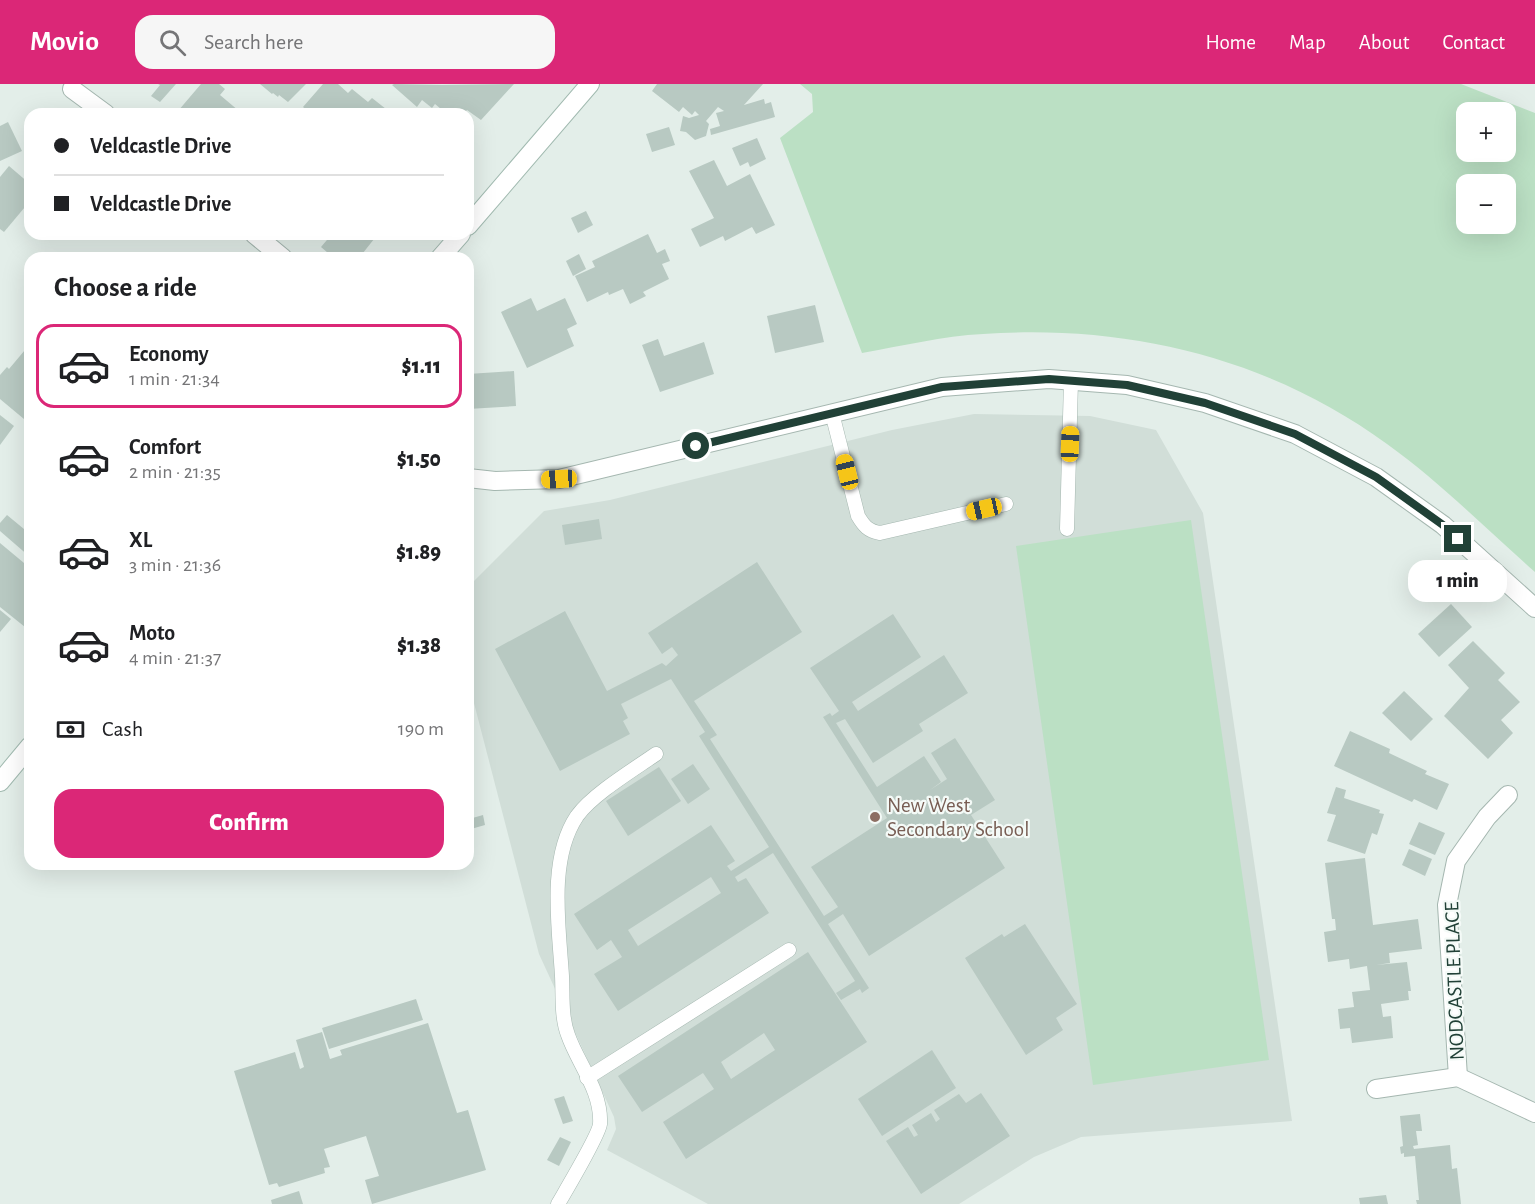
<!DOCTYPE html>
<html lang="en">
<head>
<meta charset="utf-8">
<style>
	body { margin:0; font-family:"Alegreya Sans",sans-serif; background:#f6f6f6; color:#202124; height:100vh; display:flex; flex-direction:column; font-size:22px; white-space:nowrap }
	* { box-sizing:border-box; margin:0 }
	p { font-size:20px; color:#757577 }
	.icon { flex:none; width:33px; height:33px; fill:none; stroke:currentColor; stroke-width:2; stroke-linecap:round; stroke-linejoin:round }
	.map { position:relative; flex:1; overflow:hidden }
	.details { position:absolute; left:24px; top:168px; width:450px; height:618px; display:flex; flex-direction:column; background:#fff; border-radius:18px; box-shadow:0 6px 24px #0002 }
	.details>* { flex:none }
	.hud { position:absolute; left:24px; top:24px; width:450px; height:132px; border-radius:18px; box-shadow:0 6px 24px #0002; display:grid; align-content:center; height:132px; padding:0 30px; background:#fff }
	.tools { position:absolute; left:1456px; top:18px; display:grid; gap:12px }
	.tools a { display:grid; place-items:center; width:60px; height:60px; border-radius:12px; background:#fff; box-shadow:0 6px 24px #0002; font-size:30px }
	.end { position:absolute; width:27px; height:27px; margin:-14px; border:8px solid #214137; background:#fff; box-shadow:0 0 0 3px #fff }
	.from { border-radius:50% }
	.bubble { position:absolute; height:42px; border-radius:18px; background:#fff; box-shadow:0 6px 24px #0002; font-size:20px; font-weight:800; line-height:42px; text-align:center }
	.car { position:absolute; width:18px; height:36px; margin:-18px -9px; border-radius:8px; box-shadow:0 0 4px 2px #0007; background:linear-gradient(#f5c518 24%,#345 0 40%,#f5c518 0 76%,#345 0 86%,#f5c518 0) }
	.hud b { display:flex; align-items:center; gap:21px; height:57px; font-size:22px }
	.hud b+b { border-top:2px solid #e0e0e0 }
	.hud i { width:15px; height:15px; background:#202124 }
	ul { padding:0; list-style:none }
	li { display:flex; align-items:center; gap:18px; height:84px; margin:0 12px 9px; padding:0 18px; border:3px solid transparent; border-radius:18px }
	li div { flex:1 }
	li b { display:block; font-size:22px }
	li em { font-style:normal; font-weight:800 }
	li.on { border-color:#db2777 }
	li>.icon { width:54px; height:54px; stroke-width:1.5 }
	h2 { padding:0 30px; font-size:27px; line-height:72px }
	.pay { display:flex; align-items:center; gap:15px; height:66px; padding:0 30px; font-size:22px }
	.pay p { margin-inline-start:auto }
	.primary-button { display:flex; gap:12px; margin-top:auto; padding:12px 30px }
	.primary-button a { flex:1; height:69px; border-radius:18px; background:#db2777; color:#fff; font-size:24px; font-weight:800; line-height:69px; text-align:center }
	header { display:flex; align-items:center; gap:36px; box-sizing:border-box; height:84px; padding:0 30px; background:#db2777; color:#fff }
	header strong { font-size:28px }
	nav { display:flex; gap:33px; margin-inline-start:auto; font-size:21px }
	.search { width:420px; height:54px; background:#f6f6f6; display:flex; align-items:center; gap:15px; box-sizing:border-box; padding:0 21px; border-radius:18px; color:#757577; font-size:22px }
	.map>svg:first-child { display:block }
</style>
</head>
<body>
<header>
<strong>Movio</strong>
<div class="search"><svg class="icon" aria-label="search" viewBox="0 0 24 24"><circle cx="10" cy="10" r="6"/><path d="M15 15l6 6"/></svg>Search here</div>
<nav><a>Home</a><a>Map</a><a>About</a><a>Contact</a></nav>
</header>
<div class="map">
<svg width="1535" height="1120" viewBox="0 0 1535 1120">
	<rect width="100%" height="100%" fill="#e3eee9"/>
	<polygon fill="#d1ded8" points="974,330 1090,332 1156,346 1203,429 1292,1037 1081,1053 1034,1073 959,1120 708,1120 607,1066 616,1045 614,1033 539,870 468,596 468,503 544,427 610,416 892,346"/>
	<g fill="#bbe0c4" fill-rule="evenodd">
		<path d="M800 0H1461L1535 29V488C1486 445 1440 398 1387 360 1270 274 1127 240 983 250 943 252 902 262 862 269L780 54 813 28 812 10ZM1467 28H1506V68H1467ZM1467 100H1506V140H1467Z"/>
		<polygon points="1191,436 1269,976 1093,1001 1016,462"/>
	</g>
	<g fill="#b8c9c2" fill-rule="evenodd">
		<polygon points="158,0 176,0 160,18 151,12 160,1"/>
		<polygon points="201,0 219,0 225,5 220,11 239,27 237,30 181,30 178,27"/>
		<polygon points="260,0 306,0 288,18 279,11 278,13 273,9 272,10"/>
		<polygon points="323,0 338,0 348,9 352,5 368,18 372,14 386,25 382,30 311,30 303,23"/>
		<polygon points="394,0 442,1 514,0 481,36 467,26 464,30 447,30 435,20 432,24 422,16 417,23 392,1"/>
		<polygon points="657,0 763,0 744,21 764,15 765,20 771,18 775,33 711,51 710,45 720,42 716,29 724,27 718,23 706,37 709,40 706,52 695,56 686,48 680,47 683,32 689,34 699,31 695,27 692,31 683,23 679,28 652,7"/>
		<polygon points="8,38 22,67 0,77 0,42"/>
		<polygon points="669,43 675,61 652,68 646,50"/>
		<polygon points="757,54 766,75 750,83 748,78 740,82 732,64"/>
		<polygon points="714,76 727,102 750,90 775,141 756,150 752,143 725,157 723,152 700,163 691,145 714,134 689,87"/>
		<polygon points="9,82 30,100 30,117 4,148 0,145 0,93"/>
		<polygon points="586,127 593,141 578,149 571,134"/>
		<polygon points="332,150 378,150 359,174 345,174 342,171 339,174 334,174 321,163"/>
		<polygon points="648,150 657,169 665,165 670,177 662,180 669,195 643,208 646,212 630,220 623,205 609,211 608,208 587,218 575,192 595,183 592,177"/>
		<polygon points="579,170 586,185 573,192 566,177"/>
		<polygon points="531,214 537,227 565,214 577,240 567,245 574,262 527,284 501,228"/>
		<polygon points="815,221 824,258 775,269 767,232"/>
		<polygon points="658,255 664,272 704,258 714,290 660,308 642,261"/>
		<polygon points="30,260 30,340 0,315 0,291 7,283 9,285"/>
		<polygon points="514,287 516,322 468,325 468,290"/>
		<polygon points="0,331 14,342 0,361"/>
		<polygon points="7,431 30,450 30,473 0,447 0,439"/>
		<polygon points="599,435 602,455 565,461 562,441"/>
		<polygon points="0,459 30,484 30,547 0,523"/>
		<path d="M757 478 802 548 694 617 717 651 710 655 824 832 838 823 811 783 887 734 823 633 830 629 832 632 839 627 810 584 893 530 921 573 852 618 858 627 944 571 968 609 919 640 923 647 873 679 845 635 836 639 877 703 924 672 941 698 930 706 947 695 931 669 955 654 995 716 971 731 1005 784 869 872 843 830 828 840 869 904 862 909 860 905 841 916 836 909 855 897 773 769 735 793 738 798 746 794 769 829 618 927 594 890 622 873 611 856 597 866 574 830 711 741 735 777 727 782 731 787 769 763 699 652 705 648 671 595 621 620 628 634 623 637 630 650 560 687 495 565 565 527 607 607 662 579 666 582 678 571 672 563 662 570 648 549ZM711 793 721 809 638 862 628 846Z"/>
		<polygon points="1451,520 1472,543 1439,573 1418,550"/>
		<polygon points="0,526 11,535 0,548"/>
		<polygon points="1473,557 1505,589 1498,596 1520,618 1501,636 1513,649 1488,675 1444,632 1469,604 1448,581"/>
		<polygon points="1404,607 1433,635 1411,657 1382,629"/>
		<polygon points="1350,647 1390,665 1389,669 1427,687 1425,690 1449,700 1437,726 1414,715 1412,718 1334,682"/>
		<polygon points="693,680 710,705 688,720 671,695"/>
		<polygon points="659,683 681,717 628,752 606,717"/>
		<polygon points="1336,703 1346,706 1344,714 1380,726 1379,729 1384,730 1377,751 1372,749 1365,770 1327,757 1336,731 1327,729"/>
		<polygon points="483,731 485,741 471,745 469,735"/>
		<polygon points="1419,738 1445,749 1435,771 1409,760"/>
		<polygon points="1409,765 1432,775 1425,792 1402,781"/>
		<polygon points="1365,774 1373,841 1418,835 1422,865 1389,869 1390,879 1376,881 1407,878 1411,907 1408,907 1409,916 1381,920 1383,933 1391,932 1393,954 1352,959 1350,944 1340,945 1338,925 1354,923 1352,908 1370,906 1367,882 1350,885 1349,875 1328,878 1324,848 1336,846 1335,835 1332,835 1325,779"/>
		<polygon points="1025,840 1077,920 1056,934 1063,946 1026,971 965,874 1002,850 1004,853"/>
		<path d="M808 868 867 958 686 1075 663 1038 714 1005 703 989 642 1028 618 992ZM764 949 775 966 731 995 721 978Z"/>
		<polygon points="416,915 423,936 329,965 322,944"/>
		<polygon points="428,939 457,1029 468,1026 486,1086 372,1120 365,1096 379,1092 366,1052 324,1065 330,1083 324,1084 325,1089 279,1103 277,1099 269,1101 234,987 295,968 300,985 304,983 296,956 322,948 330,975 342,971 340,966"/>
		<polygon points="932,966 956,1004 882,1052 858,1015"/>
		<polygon points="981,1009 1010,1052 921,1110 886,1057 908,1043 914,1053 918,1051 912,1041 931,1029 936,1038 940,1035 934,1026 959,1010 966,1019"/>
		<polygon points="564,1012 573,1037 563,1040 554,1015"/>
		<polygon points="1420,1030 1422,1047 1416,1047 1418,1061 1413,1062 1414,1065 1450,1061 1452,1085 1457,1084 1461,1120 1417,1120 1416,1116 1419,1116 1415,1072 1404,1073 1404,1069 1401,1070 1400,1063 1403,1062 1400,1032"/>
		<polygon points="560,1053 571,1058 559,1082 547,1076"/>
		<polygon points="299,1107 303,1120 272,1120 271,1116"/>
		<polygon points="1386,1111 1388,1120 1360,1120 1359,1114"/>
	</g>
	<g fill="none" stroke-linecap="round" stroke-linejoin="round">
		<g stroke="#a5b7b0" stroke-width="15">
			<g id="lane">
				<path d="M832 329 858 432C864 442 868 447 880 449L1006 420"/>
				<polyline points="1067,445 1071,297"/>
				<polyline points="587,994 789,866"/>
				<path d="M558 1120C566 1106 599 1051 600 1040 602 1007 578 980 568 951 561 933 563 911 562 892 559 843 548 775 577 732 593 710 633 686 656 670"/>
			</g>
		</g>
		<g stroke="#a5b7b0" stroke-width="20">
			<g id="street">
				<polyline points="72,5 106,30"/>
				<polyline points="254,150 283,174"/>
				<polyline points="468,394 495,397 559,395 942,303 1049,295 1127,301 1205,319 1295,350 1376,393 1443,441 1535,524"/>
				<polyline points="1458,993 1447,821 1456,777 1487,733 1508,711"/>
				<polyline points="1376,1005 1458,993 1535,1029"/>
			</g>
		</g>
		<g stroke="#a1bab0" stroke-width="20">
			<g id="secondary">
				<polyline points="468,142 590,0"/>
				<polyline points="440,174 461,150"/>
				<polyline points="0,698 30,662"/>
			</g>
		</g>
		<use href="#lane" stroke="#fff" stroke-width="14"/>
		<use href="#street" stroke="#fff" stroke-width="18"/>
		<use href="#secondary" stroke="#fff" stroke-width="18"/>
	</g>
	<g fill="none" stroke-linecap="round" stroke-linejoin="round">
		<polyline stroke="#214137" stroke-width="8" points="696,362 942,303 1049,295 1127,301 1205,319 1295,350 1376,393 1443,441 1458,455"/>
	</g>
	<circle fill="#8d6e63" stroke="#f4faf7" stroke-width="2" cx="875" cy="733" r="6"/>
	<g text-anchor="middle" stroke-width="4.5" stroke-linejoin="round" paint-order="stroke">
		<g font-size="21" fill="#785e54" stroke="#f4faf7" text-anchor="start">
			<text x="887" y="728">New West<tspan x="887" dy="24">Secondary School</tspan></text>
		</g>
		<g font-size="21" fill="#214137" stroke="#f4faf7">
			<text transform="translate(1454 897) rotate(-92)" y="7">NODCASTLE PLACE</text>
		</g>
	</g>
</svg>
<div class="tools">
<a>+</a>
<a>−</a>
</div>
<i class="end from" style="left:696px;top:362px"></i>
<i class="end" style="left:1458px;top:455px"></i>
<div class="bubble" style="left:1408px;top:476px;width:99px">1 min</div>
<i class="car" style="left:1070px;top:360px;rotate:2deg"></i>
<i class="car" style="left:847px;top:388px;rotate:346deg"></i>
<i class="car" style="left:559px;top:395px;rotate:267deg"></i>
<i class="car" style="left:984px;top:425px;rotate:257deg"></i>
<div class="hud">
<b><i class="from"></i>Veldcastle Drive</b>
<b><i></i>Veldcastle Drive</b>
</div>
<section class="details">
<h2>Choose a ride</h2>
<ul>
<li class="on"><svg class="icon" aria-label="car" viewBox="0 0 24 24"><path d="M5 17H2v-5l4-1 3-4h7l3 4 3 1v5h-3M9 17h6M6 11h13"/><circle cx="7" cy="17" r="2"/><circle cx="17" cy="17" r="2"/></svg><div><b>Economy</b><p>1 min · 21:34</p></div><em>$1.11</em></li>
<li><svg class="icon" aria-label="car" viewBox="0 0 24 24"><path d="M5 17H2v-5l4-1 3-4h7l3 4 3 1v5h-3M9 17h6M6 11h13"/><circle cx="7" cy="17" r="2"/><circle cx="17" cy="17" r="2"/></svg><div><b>Comfort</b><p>2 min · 21:35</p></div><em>$1.50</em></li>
<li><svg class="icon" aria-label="car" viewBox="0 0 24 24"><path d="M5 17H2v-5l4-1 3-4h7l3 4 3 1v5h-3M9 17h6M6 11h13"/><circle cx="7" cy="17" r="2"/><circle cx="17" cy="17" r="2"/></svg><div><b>XL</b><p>3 min · 21:36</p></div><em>$1.89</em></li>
<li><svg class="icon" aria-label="car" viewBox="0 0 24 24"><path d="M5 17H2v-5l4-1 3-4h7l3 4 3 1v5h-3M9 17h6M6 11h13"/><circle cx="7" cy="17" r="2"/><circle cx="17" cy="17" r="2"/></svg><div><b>Moto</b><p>4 min · 21:37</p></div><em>$1.38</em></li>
</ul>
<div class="pay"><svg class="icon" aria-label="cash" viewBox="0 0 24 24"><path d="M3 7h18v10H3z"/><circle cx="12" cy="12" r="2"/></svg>Cash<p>190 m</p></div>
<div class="primary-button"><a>Confirm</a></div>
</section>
</div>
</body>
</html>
